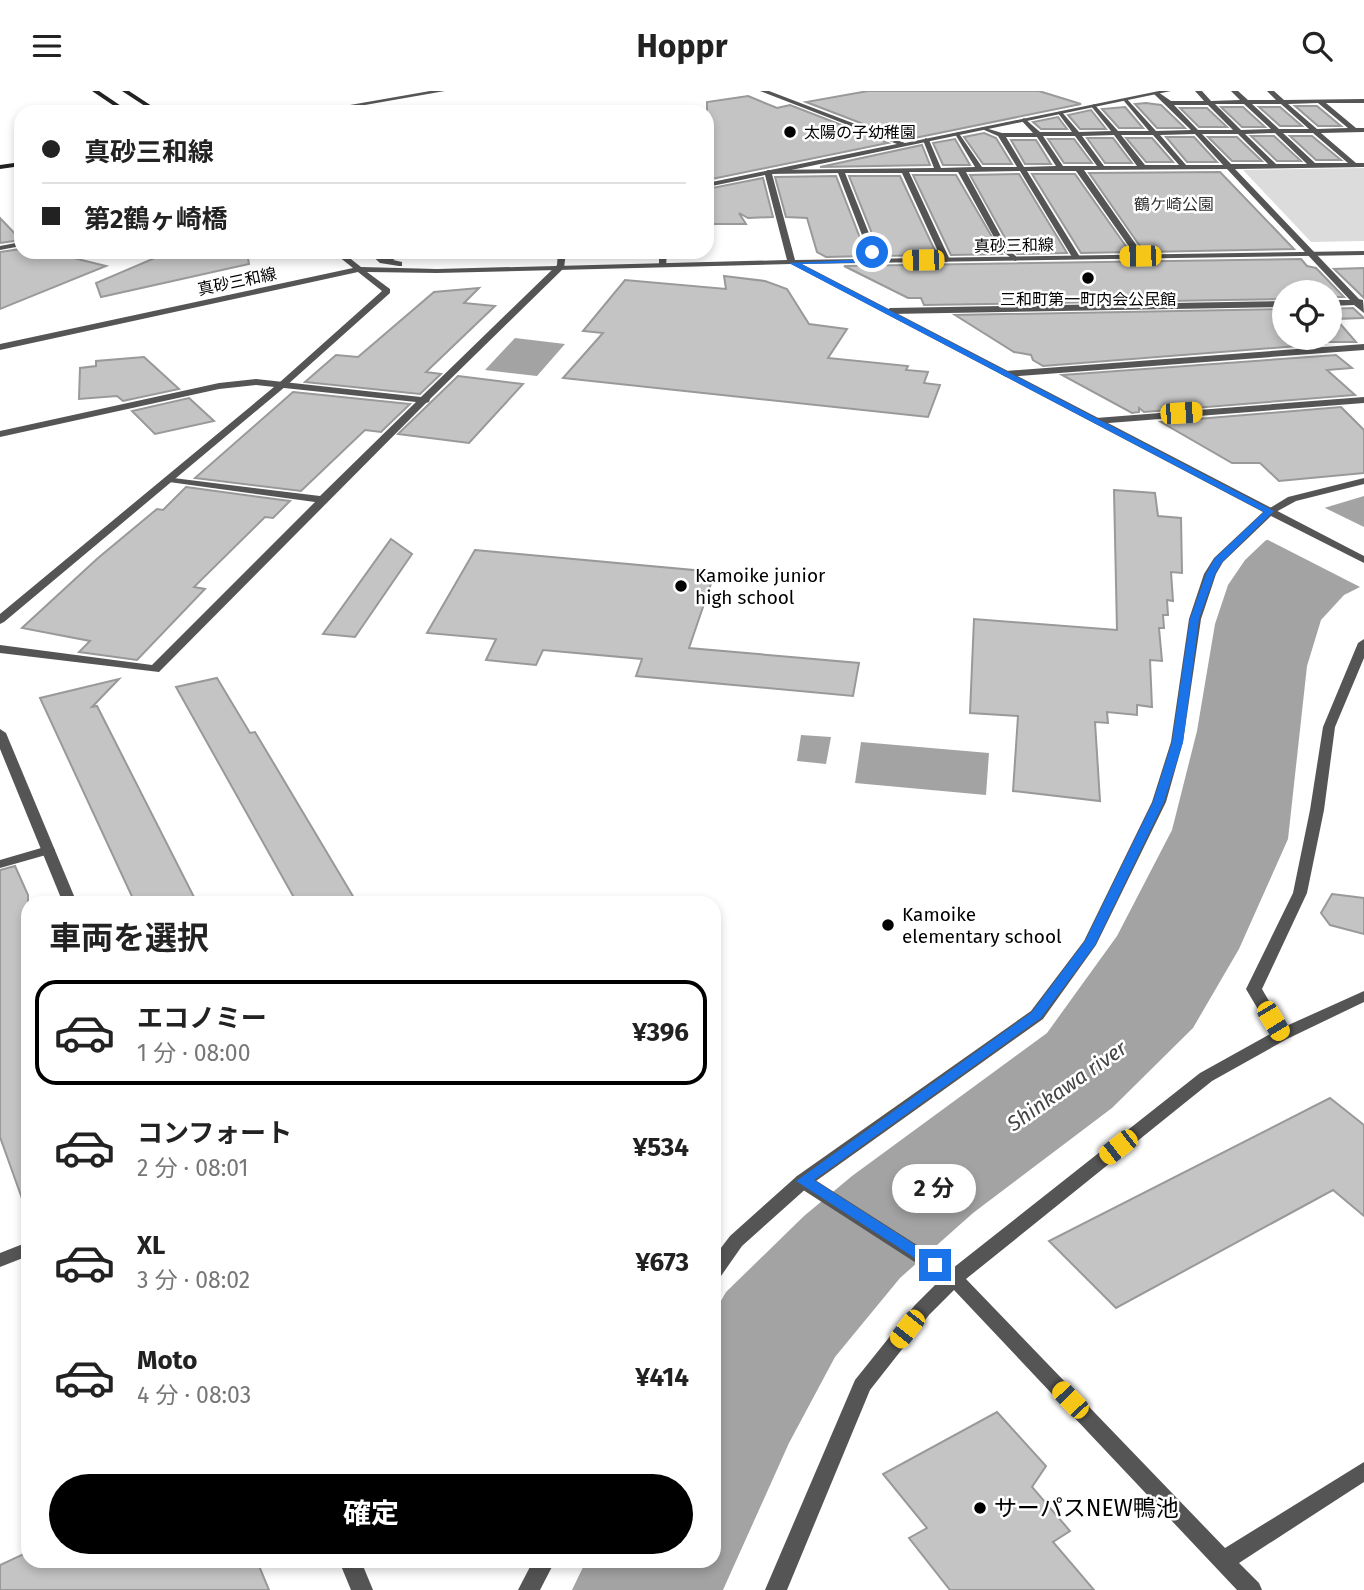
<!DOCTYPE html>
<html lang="ja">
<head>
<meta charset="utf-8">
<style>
	body { margin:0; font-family:"Fira Sans","Noto Sans JP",sans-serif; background:#f2f2f2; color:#222; height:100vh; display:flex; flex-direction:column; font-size:26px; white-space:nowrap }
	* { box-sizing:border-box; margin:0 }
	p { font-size:23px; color:#767676 }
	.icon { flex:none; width:38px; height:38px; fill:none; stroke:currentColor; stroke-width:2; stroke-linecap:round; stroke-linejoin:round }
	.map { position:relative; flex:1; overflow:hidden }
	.side { position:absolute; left:21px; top:805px; width:700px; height:672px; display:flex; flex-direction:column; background:#fff; border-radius:21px; box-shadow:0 4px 10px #0003 }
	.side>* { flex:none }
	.top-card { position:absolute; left:14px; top:14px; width:700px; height:154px; border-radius:21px; box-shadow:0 4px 10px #0003; display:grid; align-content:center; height:154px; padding:0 28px; background:#fff }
	.controls { position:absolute; left:1272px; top:189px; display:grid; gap:14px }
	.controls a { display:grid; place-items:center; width:70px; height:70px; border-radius:50%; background:#fff; box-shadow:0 4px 10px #0003; font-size:35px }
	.end { position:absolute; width:32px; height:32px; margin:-16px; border:9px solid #1a73e8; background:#fff; box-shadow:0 0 0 4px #fff }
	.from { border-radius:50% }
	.bubble { position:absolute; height:49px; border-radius:24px; background:#fff; box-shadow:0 4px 10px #0003; font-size:23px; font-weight:700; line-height:49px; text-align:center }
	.car { position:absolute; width:21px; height:42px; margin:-21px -10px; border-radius:9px; box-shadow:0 0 5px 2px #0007; background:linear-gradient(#f5c518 24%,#345 0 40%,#f5c518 0 76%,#345 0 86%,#f5c518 0) }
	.top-card b { display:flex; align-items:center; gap:24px; height:66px; font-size:26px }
	.top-card b+b { border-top:2px solid #e0e0e0 }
	.top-card i { width:18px; height:18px; background:#222 }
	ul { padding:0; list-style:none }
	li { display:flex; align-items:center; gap:21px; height:105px; margin:0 14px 10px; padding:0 14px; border:4px solid transparent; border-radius:21px }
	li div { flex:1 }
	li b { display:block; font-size:26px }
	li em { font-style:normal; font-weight:700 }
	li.selected { border-color:#000 }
	li>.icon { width:63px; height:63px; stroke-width:1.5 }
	h2 { padding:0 28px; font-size:32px; line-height:84px }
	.action { display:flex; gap:14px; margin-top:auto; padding:14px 28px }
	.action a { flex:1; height:80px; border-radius:42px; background:#000; color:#fff; font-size:28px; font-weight:700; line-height:80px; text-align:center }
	header { display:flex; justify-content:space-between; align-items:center; height:91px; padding:0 28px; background:#fff; font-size:32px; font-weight:700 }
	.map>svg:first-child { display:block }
</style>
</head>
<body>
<header><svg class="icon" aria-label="menu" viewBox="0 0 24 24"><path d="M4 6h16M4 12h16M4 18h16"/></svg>Hoppr<svg class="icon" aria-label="search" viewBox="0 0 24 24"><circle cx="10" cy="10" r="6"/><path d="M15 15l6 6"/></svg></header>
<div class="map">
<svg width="1364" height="1499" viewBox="0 0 1364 1499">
	<rect width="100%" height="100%" fill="#fff"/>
	<polygon fill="#dcdcdc" points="1364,77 1364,150 1311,151 1243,79"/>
	<g fill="#a3a3a3">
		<polygon points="515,247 565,253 537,285 485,279"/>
		<polygon points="1364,405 1364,494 1344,504 1321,529 1307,575 1288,748 1239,858 1193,937 1112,1017 973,1122 900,1187 835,1266 789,1352 723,1499 572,1499 586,1470 714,1470 714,1222 726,1201 804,1125 852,1085 1047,942 1117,845 1172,739 1197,640 1215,533 1228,494 1245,469 1265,450 1324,417"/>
		<polygon points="801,644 831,646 826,673 797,670"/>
		<polygon points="861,651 989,662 986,704 855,692"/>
	</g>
	<polygon fill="#fff" points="1321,415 1364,436 1364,498 1264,447"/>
	<g fill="#c4c4c4" stroke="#999" stroke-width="2">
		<polygon points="868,0 1039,0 1081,13 905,49 806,11"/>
		<polygon points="748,5 777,17 790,14 888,52 707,89 707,11"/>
		<polygon points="1146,12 1161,14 1185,37 1157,37 1135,13"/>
		<polygon points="1295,15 1317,15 1341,35 1318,35"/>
		<polygon points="1125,16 1143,37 1119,37 1102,18"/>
		<polygon points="1221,16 1243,16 1265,36 1242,36"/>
		<polygon points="1259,16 1280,16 1302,35 1280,35"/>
		<polygon points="1180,17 1207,17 1227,36 1199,36"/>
		<polygon points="1091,19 1106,38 1080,38 1068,24"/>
		<polygon points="1058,26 1067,38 1041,38 1033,31"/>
		<polygon points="984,42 996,47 1012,73 983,73 964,46"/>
		<polygon points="1251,45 1274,45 1301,70 1277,70"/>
		<polygon points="1290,45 1312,45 1341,69 1316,69"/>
		<polygon points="1166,46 1194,46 1217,71 1187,71"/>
		<polygon points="1208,46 1237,46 1262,70 1232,70"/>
		<polygon points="1087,47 1113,47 1132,72 1105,72"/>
		<polygon points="1126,47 1152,47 1173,71 1146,71"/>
		<polygon points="955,48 970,74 943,74 933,52"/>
		<polygon points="1048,48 1074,48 1092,72 1064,72"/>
		<polygon points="1011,49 1036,49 1051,73 1025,73"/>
		<polygon points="922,54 930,74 820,76"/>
		<polygon points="1220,81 1294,158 1144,161 1089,82"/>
		<polygon points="1019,83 1067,162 1017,163 1010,156 970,84"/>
		<polygon points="1032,83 1075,83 1130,161 1081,162"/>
		<polygon points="913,84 956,84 1002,163 951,164"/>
		<polygon points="836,85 867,165 826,166 817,161 807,127 786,126 775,86"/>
		<polygon points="849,85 900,85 937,164 881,165"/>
		<polygon points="763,87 773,126 748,127 739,122 746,133 707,133 707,98"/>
		<polygon points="0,127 21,149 0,152"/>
		<polygon points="21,158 21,161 49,161 106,175 0,218 0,161"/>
		<polygon points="169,161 247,161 249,173 101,206 96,192"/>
		<polygon points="1301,168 1307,175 1316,177 1344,206 1330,206 1330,201 1284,201 1284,208 924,214 921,207 908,207 844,175"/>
		<polygon points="1364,177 1364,207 1334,178"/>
		<polygon points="724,185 765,190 787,198 809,233 847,238 828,267 908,275 906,279 928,281 924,292 940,294 928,326 563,287 603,242 583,240 625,189 726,198"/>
		<polygon points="479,197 464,212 495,215 426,281 441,283 420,303 305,291 336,264 358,266 434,201"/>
		<polygon points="1353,217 1364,227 1336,228 1356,251 1321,251 1324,253 1043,275 1033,269 1031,264 1014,261 955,224 1284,218 1284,247 1330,247 1330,218"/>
		<polygon points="1336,264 1352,277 1327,279 1355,304 1144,321 1139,317 1139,321 1132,322 1062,284"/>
		<polygon points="144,266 179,298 123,310 117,305 79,308 80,277 96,275 96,270"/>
		<polygon points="458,285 523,293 469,352 398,343"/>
		<polygon points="293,301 410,313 381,341 365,339 301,400 195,387"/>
		<polygon points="189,307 214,330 155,343 132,320"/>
		<polygon points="1341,316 1364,339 1364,382 1279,390 1260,372 1232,372 1161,331"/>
		<polygon points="186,396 290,410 273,427 265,426 194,496 205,498 137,569 79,561 90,550 22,537 98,467 157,418 163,419"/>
		<polygon points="1114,399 1155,402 1158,425 1181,427 1182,482 1171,481 1173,510 1167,509 1168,524 1163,524 1164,537 1159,537 1162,570 1150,569 1152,616 1137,614 1137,624 1107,621 1108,632 1095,631 1100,710 1013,700 1018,625 970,622 974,528 1117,539"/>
		<polygon points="391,448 412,463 355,546 323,543"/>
		<polygon points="475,459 715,481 689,557 859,572 853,605 636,585 642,568 543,559 536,574 486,569 496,548 427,542"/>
		<polygon points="217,587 250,642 255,641 357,812 297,812 176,596"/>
		<polygon points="119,588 92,616 97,615 197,812 135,812 40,607"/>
		<polygon points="15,775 28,804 28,1113 24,1113 0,1046 0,779"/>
		<polygon points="1332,803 1364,807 1364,843 1330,834 1321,822"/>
		<polygon points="1330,1007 1364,1034 1364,1125 1333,1099 1116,1217 1049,1150"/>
		<polygon points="997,1321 1046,1375 1032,1396 1070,1440 1053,1451 1094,1499 950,1499 909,1447 927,1437 883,1383"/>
		<polygon points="28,1461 28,1470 257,1470 269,1499 0,1499 0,1474"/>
	</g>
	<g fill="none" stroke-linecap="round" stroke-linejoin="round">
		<g fill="#555" fill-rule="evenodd">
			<path d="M1195 0H1202L1211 10 1240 9 1231 0H1238L1248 9H1276L1267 0H1274L1284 9 1364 8V12H1326L1356 37H1364V41L1321 42 1356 72H1364V76L1235 78 1359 208 1363 209 1364 222 1354 214 1330 215V209H1350L1227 78 1084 79 1144 165 1140 167H1137L1076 80H1027L1080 166 1076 168 1072 166 1020 80 966 81 1008 158 1019 168 1015 170 1001 159 958 81H909L950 169 946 171 942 169 902 82H845L880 170 876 172 872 170 838 82 768 83 764 81 768 79 934 77 923 49 926 47 929 49 941 77 975 76 955 43 958 41 982 76H1017L998 45 982 38V36L1002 42H1033L1021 29 1024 27 1040 41H1072L1058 22 1061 20 1079 41 1111 40 1091 15 1094 13 1118 40H1149L1124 10 1126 7 1156 40 1191 39 1153 2 1158 1 1171 10H1204ZM1318 12 1348 37 1317 38 1288 13ZM1215 13H1244L1271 38 1241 39ZM1252 13H1281L1309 38H1279ZM1174 14H1208L1233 39H1198ZM1275 42 1307 73H1276L1245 43ZM1283 42H1313L1348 72H1315ZM1195 43 1223 74H1186L1160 44ZM1202 43H1238L1268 73H1231ZM1114 44 1137 75H1104L1082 45ZM1121 44H1153L1179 74H1145ZM1043 45H1075L1097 75H1063ZM1006 46H1037L1056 75 1024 76Z"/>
			<polygon points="21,151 21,155 0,159 0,155"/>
			<polygon points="558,161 566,161 564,177 430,308 429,311 426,312 159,581 0,562 0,554 152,574 315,411 169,391 165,390 165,386 320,405 416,311 256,294 219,298 0,346 0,340 219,292 256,288 421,306 557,174"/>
			<polygon points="659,161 667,161 666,175 659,173"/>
			<polygon points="1284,210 1284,216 890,223 886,220 890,217"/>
			<polygon points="1364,253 1364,259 1006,286 1001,283 1006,280"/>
			<polygon points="1364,306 1364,312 1096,333 1091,330 1096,327"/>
			<polygon points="1364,387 1364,393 1296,410 1274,422 1266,422 1265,420 1288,406"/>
			<polygon points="1364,548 1364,567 1335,636 1324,719 1307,802 1262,898 1284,936 1364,900 1364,911 1287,948 1212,990 966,1188 1225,1457 1364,1371 1364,1391 1239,1472 1259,1492 1262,1499 1237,1499 954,1199 929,1224 870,1299 787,1499 765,1499 855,1289 915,1214 941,1188 797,1095 794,1090 797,1085 803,1084 809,1085 953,1177 1200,982 1272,942 1246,898 1293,802 1310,719 1323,636 1358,552"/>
			<polygon points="48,755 53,756 55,759 53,762 0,777 0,769"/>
			<polygon points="28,1151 28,1165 0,1176 0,1162"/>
		</g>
		<g fill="#555" fill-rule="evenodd">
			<polygon points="430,0 445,0 325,21 310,21"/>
			<polygon points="760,0 769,0 905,52 1159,0 1171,0 772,83 795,169 1364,160 1364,164 802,173 1364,465 1364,472 1271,425 1223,471 1216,483 1201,528 1183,651 1166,711 1096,854 1043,928 809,1095 742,1155 721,1185 714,1187 714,1166 730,1145 797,1085 1031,920 1084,850 1152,711 1171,651 1189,528 1204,483 1214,467 1263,421 791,173 437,182 367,181 390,198 390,202 286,295 4,531 0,533 0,523 280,291 382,200 358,181 0,259 0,253 353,177 333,161 342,161 361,176 437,178 787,169 765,84 707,96 707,92 897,53"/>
			<polygon points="368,161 377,161 385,166 398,161 409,161 393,169 402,171 402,175 399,175 380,172"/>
			<polygon points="0,638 6,642 77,812 63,812 0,658"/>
			<polygon points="339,1470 361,1470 373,1499 351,1499"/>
			<polygon points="533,1470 555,1470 540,1499 518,1499"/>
		</g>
		<g fill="#222" fill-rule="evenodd">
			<polygon points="92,0 99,0 130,21 123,21"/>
			<polygon points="122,0 129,0 161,21 154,21"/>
			<polygon points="21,71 21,75 0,78 0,74"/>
		</g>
	</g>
	<polygon fill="#1a73e8" points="872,159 878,171 801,173 1274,420 1222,471 1215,483 1199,528 1183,651 1164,711 1095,854 1041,927 814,1089 940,1170 943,1174 935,1180 796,1090 1032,921 1085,850 1153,711 1172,651 1190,528 1206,483 1215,467 1264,421 789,172 872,168 869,161"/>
	<g fill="#000" stroke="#fff" stroke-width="2.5">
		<circle cx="790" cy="41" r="7"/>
		<circle cx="1088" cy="187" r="7"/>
		<circle cx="681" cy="495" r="7"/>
		<circle cx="888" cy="834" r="7"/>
		<circle cx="980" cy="1417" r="7"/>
	</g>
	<g text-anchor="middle" stroke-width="5" stroke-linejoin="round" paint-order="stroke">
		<g font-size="16" fill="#000" stroke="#fff" text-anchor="start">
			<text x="804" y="47">太陽の子幼稚園</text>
			<text x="1088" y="214" text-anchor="middle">三和町第一町内会公民館</text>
		</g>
		<g font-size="16" fill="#333" stroke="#fff">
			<text x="1174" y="119">鶴ケ崎公園</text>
		</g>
		<g font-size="16" fill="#000" stroke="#fff">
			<text transform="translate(1014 154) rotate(-1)" y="6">真砂三和線</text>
			<text transform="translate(237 190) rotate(-12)" y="6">真砂三和線</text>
		</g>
		<g font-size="19" fill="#000" stroke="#fff" text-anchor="start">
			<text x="695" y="491">Kamoike junior<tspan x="695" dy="22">high school</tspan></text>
			<text x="902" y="830">Kamoike<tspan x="902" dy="22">elementary school</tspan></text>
		</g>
		<g font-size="21" font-style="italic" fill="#444" stroke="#fff">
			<text transform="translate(1067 995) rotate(-35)" y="7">Shinkawa river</text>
		</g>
		<g font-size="23" fill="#000" stroke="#fff" text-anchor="start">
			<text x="994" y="1425">サーパスNEW鴨池</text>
		</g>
	</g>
</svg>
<div class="controls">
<a><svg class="icon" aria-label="locate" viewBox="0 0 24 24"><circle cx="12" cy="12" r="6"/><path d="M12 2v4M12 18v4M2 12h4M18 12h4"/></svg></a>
</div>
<i class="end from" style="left:872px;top:161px"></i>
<i class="end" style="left:935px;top:1174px"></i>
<div class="bubble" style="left:892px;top:1073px;width:84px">2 分</div>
<i class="car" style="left:1140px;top:165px;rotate:269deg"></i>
<i class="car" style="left:923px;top:169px;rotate:269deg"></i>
<i class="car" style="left:1181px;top:322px;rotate:86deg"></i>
<i class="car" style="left:1273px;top:930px;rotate:149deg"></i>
<i class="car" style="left:1118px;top:1056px;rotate:232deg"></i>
<i class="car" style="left:907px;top:1238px;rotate:218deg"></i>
<i class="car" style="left:1070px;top:1309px;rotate:316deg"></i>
<div class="top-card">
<b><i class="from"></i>真砂三和線</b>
<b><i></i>第2鶴ヶ崎橋</b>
</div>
<section class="side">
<h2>車両を選択</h2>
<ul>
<li class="selected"><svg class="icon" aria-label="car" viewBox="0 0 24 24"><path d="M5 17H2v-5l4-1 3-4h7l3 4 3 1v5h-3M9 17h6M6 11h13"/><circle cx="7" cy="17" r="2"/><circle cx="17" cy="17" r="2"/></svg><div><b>エコノミー</b><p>1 分 · 08:00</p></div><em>¥396</em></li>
<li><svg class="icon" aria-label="car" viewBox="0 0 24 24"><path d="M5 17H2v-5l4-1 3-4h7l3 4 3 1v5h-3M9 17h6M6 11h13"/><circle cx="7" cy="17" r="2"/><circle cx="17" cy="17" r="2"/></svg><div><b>コンフォート</b><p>2 分 · 08:01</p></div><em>¥534</em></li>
<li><svg class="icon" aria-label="car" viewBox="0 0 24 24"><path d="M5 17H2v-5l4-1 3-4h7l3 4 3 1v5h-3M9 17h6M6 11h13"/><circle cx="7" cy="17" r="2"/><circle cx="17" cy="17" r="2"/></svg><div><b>XL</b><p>3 分 · 08:02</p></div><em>¥673</em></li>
<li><svg class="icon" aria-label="car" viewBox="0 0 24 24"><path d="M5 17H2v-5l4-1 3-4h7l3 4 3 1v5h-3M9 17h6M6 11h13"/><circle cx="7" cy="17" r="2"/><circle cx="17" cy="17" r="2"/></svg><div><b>Moto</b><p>4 分 · 08:03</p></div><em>¥414</em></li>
</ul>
<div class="action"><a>確定</a></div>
</section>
</div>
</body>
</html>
